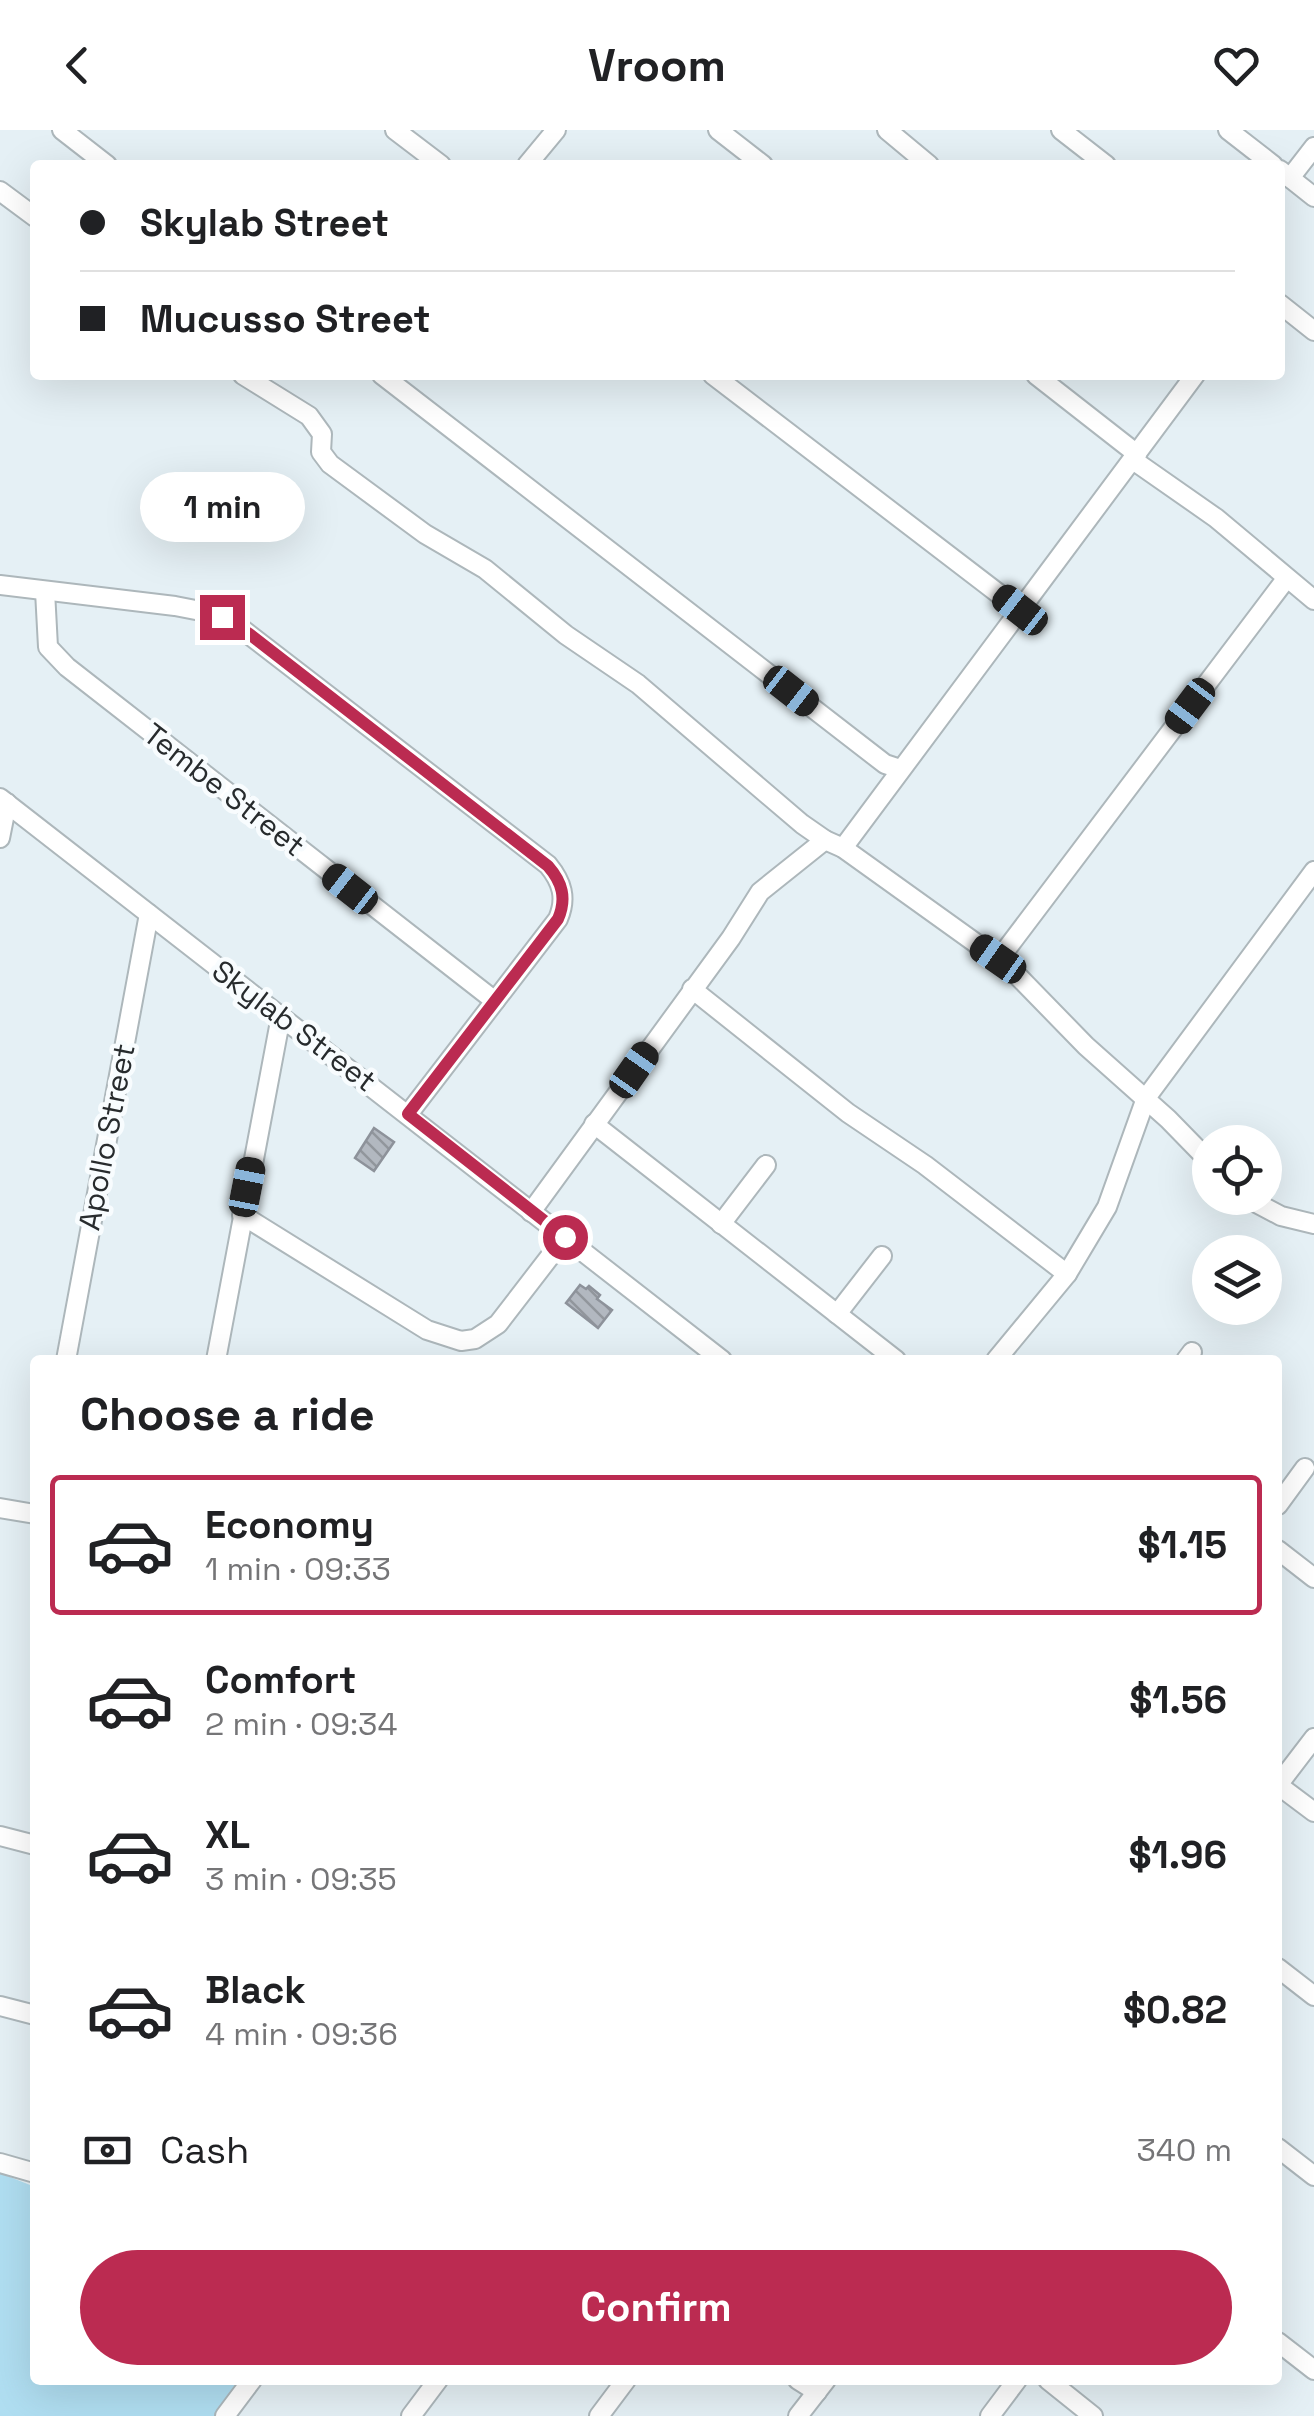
<!DOCTYPE html>
<html lang="en">
<head>
<meta charset="utf-8">
<style>
	body { margin:0; font-family:"Space Grotesk",sans-serif; background:#f6f6f6; color:#202124; height:100vh; display:flex; flex-direction:column; font-size:38px; white-space:nowrap }
	* { box-sizing:border-box; margin:0 }
	p { font-size:32px; color:#757577 }
	.icon { flex:none; width:55px; height:55px; fill:none; stroke:currentColor; stroke-width:2; stroke-linecap:round; stroke-linejoin:round }
	.map { position:relative; flex:1; overflow:hidden }
	.panel { position:absolute; left:30px; top:1225px; width:1252px; height:1030px; display:flex; flex-direction:column; background:#fff; border-radius:10px; box-shadow:0 10px 40px #0002 }
	.panel>* { flex:none }
	.guide { position:absolute; left:30px; top:30px; width:1255px; height:220px; border-radius:10px; box-shadow:0 10px 40px #0002; display:grid; align-content:center; height:220px; padding:0 50px; background:#fff }
	.fabs { position:absolute; left:1192px; top:995px; display:grid; gap:20px }
	.fabs a { display:grid; place-items:center; width:90px; height:90px; border-radius:50%; background:#fff; box-shadow:0 10px 40px #0002; font-size:50px }
	.end { position:absolute; width:45px; height:45px; margin:-22px; border:12px solid #bb2b51; background:#fff; box-shadow:0 0 0 5px #fff }
	.from { border-radius:50% }
	.bubble { position:absolute; height:70px; border-radius:35px; background:#fff; box-shadow:0 10px 40px #0002; font-size:32px; font-weight:800; line-height:70px; text-align:center }
	.car { position:absolute; width:30px; height:60px; margin:-30px -15px; border-radius:12px; box-shadow:0 0 8px 2px #0007; background:linear-gradient(#222 24%,#8ab4d8 0 40%,#222 0 76%,#8ab4d8 0 86%,#222 0) }
	.guide b { display:flex; align-items:center; gap:35px; height:95px; font-size:38px }
	.guide b+b { border-top:2px solid #e0e0e0 }
	.guide i { width:25px; height:25px; background:#202124 }
	ul { padding:0; list-style:none }
	li { display:flex; align-items:center; gap:30px; height:140px; margin:0 20px 15px; padding:0 30px; border:5px solid transparent; border-radius:10px }
	li div { flex:1 }
	li b { display:block; font-size:38px }
	li em { font-style:normal; font-weight:800 }
	li.current { border-color:#bb2b51 }
	li>.icon { width:90px; height:90px; stroke-width:1.5 }
	h2 { padding:0 50px; font-size:45px; line-height:120px }
	.pay { display:flex; align-items:center; gap:25px; height:110px; padding:0 50px; font-size:38px }
	.pay p { margin-inline-start:auto }
	.cta { display:flex; gap:20px; margin-top:auto; padding:20px 50px }
	.cta a { flex:1; height:115px; border-radius:60px; background:#bb2b51; color:#fff; font-size:40px; font-weight:800; line-height:115px; text-align:center }
	header { display:flex; justify-content:space-between; align-items:center; height:130px; padding:0 50px; background:#fff; font-size:45px; font-weight:800 }
	.map>svg:first-child { display:block }
</style>
</head>
<body>
<header><svg class="icon" aria-label="back" viewBox="0 0 24 24"><path d="M15 5l-7 7 7 7"/></svg>Vroom<svg class="icon" aria-label="heart" viewBox="0 0 24 24"><path d="M12 20l-8-8c-3-5 5-10 8-4 3-6 11-1 8 4z"/></svg></header>
<div class="map">
<svg width="1314" height="2286" viewBox="0 0 1314 2286">
	<defs>
		<pattern id="building-back-hatch" width="6" height="6" patternUnits="userSpaceOnUse" patternTransform="scale(2.5)"><rect width="6" height="6" fill="#b2b8c0"/><path d="M-1 5l2 2M0 0l6 6M5-1l2 2" fill="none" stroke="#91969c"/></pattern>
	</defs>
	<rect width="100%" height="100%" fill="#e5f0f5"/>
	<polygon fill="#b0def1" points="0,2043 35,2057 35,2250 255,2250 227,2286 0,2286"/>
	<g fill="url(#building-back-hatch)" stroke="#8d929a" stroke-width="2.5">
		<polygon points="374,998 394,1012 374,1041 355,1028"/>
		<polygon points="580,1155 586,1159 589,1156 600,1165 597,1169 612,1180 598,1198 566,1173"/>
	</g>
	<g fill="none" stroke-linecap="round" stroke-linejoin="round">
		<g stroke="#adb7bb" stroke-width="22">
			<g id="minor">
				<polyline points="62,0 107,35"/>
				<polyline points="395,0 441,35"/>
				<polyline points="718,0 763,35"/>
				<polyline points="887,0 929,35"/>
				<polyline points="1061,0 1106,35"/>
				<polyline points="1228,0 1273,35"/>
				<polyline points="527,35 556,0"/>
				<polyline points="1280,40 1314,67"/>
				<polyline points="1290,48 1314,17"/>
				<polyline points="0,61 35,87"/>
				<polyline points="1280,174 1314,201"/>
				<polyline points="243,245 309,286 322,304 321,322 330,334 425,404 485,439 566,505 638,554 802,694 825,710 843,718 1009,837 1086,916 1168,989 1210,1032"/>
				<polyline points="382,245 885,634 900,639"/>
				<polyline points="713,245 1020,480"/>
				<polyline points="1036,245 1137,324"/>
				<polyline points="1133,330 1216,388 1314,470"/>
				<path d="M0 455 175 476 211 483 234 493 548 735C562 752 567 768 558 789L409 983"/>
				<polyline points="45,461 48,517 67,537 495,871"/>
				<polyline points="0,668 722,1230"/>
				<polyline points="0,708 7,673"/>
				<polyline points="843,718 1195,245"/>
				<polyline points="999,829 1286,449"/>
				<polyline points="692,859 848,983 925,1035 1067,1144"/>
				<polyline points="594,994 896,1230"/>
				<polyline points="1247,1068 1281,1086 1314,1094"/>
				<polyline points="531,1082 731,808 760,762 825,710"/>
				<polyline points="242,1085 427,1200 461,1211 475,1209 498,1194 565,1107"/>
				<polyline points="721,1094 766,1035"/>
				<polyline points="837,1184 882,1126"/>
				<polyline points="66,1230 149,784"/>
				<polyline points="216,1230 281,886"/>
				<polyline points="996,1230 1067,1144 1107,1077 1146,968 1314,741"/>
				<polyline points="1186,1230 1192,1222"/>
				<polyline points="1278,1375 1305,1338"/>
				<polyline points="0,1378 35,1384"/>
				<polyline points="1278,1420 1314,1448"/>
				<polyline points="1278,1655 1314,1608"/>
				<polyline points="1278,1655 1314,1682"/>
				<polyline points="0,1706 35,1715"/>
				<polyline points="1278,1838 1314,1866"/>
				<polyline points="0,1876 35,1885"/>
				<polyline points="1278,2018 1314,2046"/>
				<polyline points="0,2033 35,2043"/>
				<polyline points="1278,2212 1314,2240"/>
				<polyline points="798,2250 817,2262"/>
				<polyline points="1048,2250 1093,2286"/>
				<polyline points="225,2286 252,2250"/>
				<polyline points="411,2286 438,2250"/>
				<polyline points="599,2286 626,2250"/>
				<polyline points="798,2286 826,2250"/>
				<polyline points="990,2286 1017,2250"/>
			</g>
		</g>
		<use href="#minor" stroke="#fff" stroke-width="18"/>
	</g>
	<g fill="none" stroke-linecap="round" stroke-linejoin="round">
		<path stroke="#bb2b51" stroke-width="12" d="M222 487 248 503 548 736C562 752 567 768 558 789L408 984 565 1107"/>
	</g>
	<g text-anchor="middle" stroke-width="9" stroke-linejoin="round" paint-order="stroke">
		<g font-size="30" fill="#272b2d" stroke="#f8fcfe">
			<text transform="translate(224 660) rotate(38)" y="10">Tembe Street</text>
			<text transform="translate(294 896) rotate(37)" y="10">Skylab Street</text>
			<text transform="translate(107 1007) rotate(-79)" y="10">Apollo Street</text>
		</g>
	</g>
</svg>
<div class="fabs">
<a><svg class="icon" aria-label="locate" viewBox="0 0 24 24"><circle cx="12" cy="12" r="6"/><path d="M12 2v4M12 18v4M2 12h4M18 12h4"/></svg></a>
<a><svg class="icon" aria-label="layers" viewBox="0 0 24 24"><path d="M12 4l9 5-9 5-9-5zM3 14l9 5 9-5"/></svg></a>
</div>
<i class="end from" style="left:565px;top:1107px"></i>
<i class="end" style="left:222px;top:487px"></i>
<div class="bubble" style="left:140px;top:342px;width:165px">1 min</div>
<i class="car" style="left:1020px;top:480px;rotate:308deg"></i>
<i class="car" style="left:791px;top:561px;rotate:128deg"></i>
<i class="car" style="left:1190px;top:576px;rotate:217deg"></i>
<i class="car" style="left:350px;top:759px;rotate:308deg"></i>
<i class="car" style="left:998px;top:829px;rotate:305deg"></i>
<i class="car" style="left:634px;top:940px;rotate:35deg"></i>
<i class="car" style="left:247px;top:1057px;rotate:11deg"></i>
<div class="guide">
<b><i class="from"></i>Skylab Street</b>
<b><i></i>Mucusso Street</b>
</div>
<section class="panel">
<h2>Choose a ride</h2>
<ul>
<li class="current"><svg class="icon" aria-label="car" viewBox="0 0 24 24"><path d="M5 17H2v-5l4-1 3-4h7l3 4 3 1v5h-3M9 17h6M6 11h13"/><circle cx="7" cy="17" r="2"/><circle cx="17" cy="17" r="2"/></svg><div><b>Economy</b><p>1 min · 09:33</p></div><em>$1.15</em></li>
<li><svg class="icon" aria-label="car" viewBox="0 0 24 24"><path d="M5 17H2v-5l4-1 3-4h7l3 4 3 1v5h-3M9 17h6M6 11h13"/><circle cx="7" cy="17" r="2"/><circle cx="17" cy="17" r="2"/></svg><div><b>Comfort</b><p>2 min · 09:34</p></div><em>$1.56</em></li>
<li><svg class="icon" aria-label="car" viewBox="0 0 24 24"><path d="M5 17H2v-5l4-1 3-4h7l3 4 3 1v5h-3M9 17h6M6 11h13"/><circle cx="7" cy="17" r="2"/><circle cx="17" cy="17" r="2"/></svg><div><b>XL</b><p>3 min · 09:35</p></div><em>$1.96</em></li>
<li><svg class="icon" aria-label="car" viewBox="0 0 24 24"><path d="M5 17H2v-5l4-1 3-4h7l3 4 3 1v5h-3M9 17h6M6 11h13"/><circle cx="7" cy="17" r="2"/><circle cx="17" cy="17" r="2"/></svg><div><b>Black</b><p>4 min · 09:36</p></div><em>$0.82</em></li>
</ul>
<div class="pay"><svg class="icon" aria-label="cash" viewBox="0 0 24 24"><path d="M3 7h18v10H3z"/><circle cx="12" cy="12" r="2"/></svg>Cash<p>340 m</p></div>
<div class="cta"><a>Confirm</a></div>
</section>
</div>
</body>
</html>
